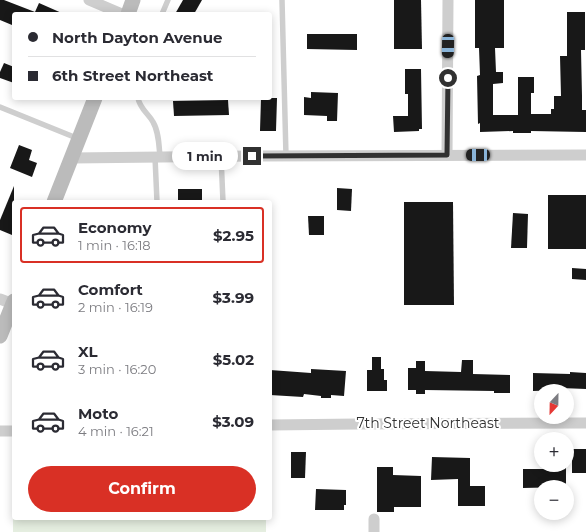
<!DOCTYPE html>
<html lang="en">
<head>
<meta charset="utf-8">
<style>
	body { margin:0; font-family:Montserrat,sans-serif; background:#f2f2f3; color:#2b2b33; height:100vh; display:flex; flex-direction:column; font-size:15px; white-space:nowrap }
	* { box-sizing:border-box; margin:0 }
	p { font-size:13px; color:#7c7c81 }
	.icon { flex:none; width:22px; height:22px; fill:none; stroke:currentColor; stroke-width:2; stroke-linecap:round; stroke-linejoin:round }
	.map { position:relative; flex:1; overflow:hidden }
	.panel { position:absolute; left:12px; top:200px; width:260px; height:320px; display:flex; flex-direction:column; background:#fff; border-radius:4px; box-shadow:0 2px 10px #0003 }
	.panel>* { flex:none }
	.top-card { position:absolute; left:12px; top:12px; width:260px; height:88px; border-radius:4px; box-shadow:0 2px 10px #0003; display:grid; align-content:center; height:88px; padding:0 16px; background:#fff }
	.needle { width:26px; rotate:202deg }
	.buttons { position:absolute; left:534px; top:384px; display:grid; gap:8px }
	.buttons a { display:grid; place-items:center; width:40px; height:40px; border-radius:50%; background:#fff; box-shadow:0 2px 10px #0003; font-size:20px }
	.end { position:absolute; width:18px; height:18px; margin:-9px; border:5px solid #313131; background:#fff; box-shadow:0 0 0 2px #fff }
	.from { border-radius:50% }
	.bubble { position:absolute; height:28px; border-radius:14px; background:#fff; box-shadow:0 2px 10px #0003; font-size:13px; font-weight:700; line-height:28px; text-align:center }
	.car { position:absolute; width:12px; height:24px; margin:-12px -6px; border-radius:5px; box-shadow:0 0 3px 1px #0007; background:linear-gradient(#222 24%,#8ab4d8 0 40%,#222 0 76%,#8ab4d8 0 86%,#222 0) }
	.top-card b { display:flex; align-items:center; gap:14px; height:38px; font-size:15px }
	.top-card b+b { border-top:1px solid #e1e1e2 }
	.top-card i { width:10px; height:10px; background:#2b2b33 }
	ul { padding:7px 0 0; list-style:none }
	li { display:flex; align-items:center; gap:12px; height:56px; margin:0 8px 6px; padding:0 8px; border:2px solid transparent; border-radius:4px }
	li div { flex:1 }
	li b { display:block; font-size:15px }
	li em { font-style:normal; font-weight:700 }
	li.selected { border-color:#d93025 }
	li>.icon { width:36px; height:36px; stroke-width:1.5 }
	.button { display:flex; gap:8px; margin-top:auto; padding:8px 16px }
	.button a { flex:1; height:46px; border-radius:24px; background:#d93025; color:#fff; font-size:16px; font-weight:700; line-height:46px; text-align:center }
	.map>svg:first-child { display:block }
</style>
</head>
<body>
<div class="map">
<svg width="586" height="532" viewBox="0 0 586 532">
	<rect width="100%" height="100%" fill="#fff"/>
	<polygon fill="#e5eee0" points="13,515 14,518 266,518 266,532 13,532"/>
	<g fill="#181818">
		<polygon points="0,0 4,0 35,12 39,3 64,14 14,14 14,21 12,25 0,20"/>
		<polygon points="183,0 202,0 194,14 175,14"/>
		<polygon points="394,0 421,0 422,49 394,49"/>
		<polygon points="475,0 504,0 504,48 495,48 496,72 503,72 503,83 493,84 493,115 518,115 518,77 534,77 534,93 531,93 531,114 551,114 551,109 554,109 554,96 561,96 560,56 567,56 567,12 585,12 585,50 581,50 582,96 582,110 586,110 586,132 531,131 531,133 513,133 513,131 480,132 480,123 478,124 477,76 480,75 479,48 475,48"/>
		<polygon points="307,34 357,34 357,50 307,49"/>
		<polygon points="4,63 14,67 14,83 0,78 0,72"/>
		<polygon points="405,69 421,69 422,129 419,129 419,131 394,132 393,116 408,116 408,94 405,94"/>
		<polygon points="311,92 338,93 337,121 327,121 327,116 304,115 304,97 311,98"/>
		<polygon points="261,98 277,98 276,131 260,131"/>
		<polygon points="228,100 229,115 174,116 173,101"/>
		<polygon points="19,145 32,150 29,160 37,163 32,177 10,168"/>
		<polygon points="14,186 14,229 12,235 0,230 0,220"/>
		<polygon points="337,188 352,189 351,211 337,210"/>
		<rect x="178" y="189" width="24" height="13"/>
		<rect x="548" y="195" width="38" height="54"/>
		<polygon points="404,202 453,202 454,305 404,305"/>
		<polygon points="513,213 528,214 527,248 511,248"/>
		<polygon points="308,216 324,216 324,235 309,235"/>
		<polygon points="572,268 586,269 586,280 572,279"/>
		<polygon points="372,357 381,357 381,369 384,369 384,380 387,380 387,391 367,391 367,370 372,370"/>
		<polygon points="462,360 473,360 473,374 510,375 510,393 494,393 494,391 425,390 425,394 416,394 416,390 408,390 408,368 416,368 416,361 425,361 425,371 461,372"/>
		<polygon points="311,369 346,371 344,396 331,395 331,398 321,398 321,396 304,394 303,397 270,395 270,370 311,373"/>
		<polygon points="570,372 586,373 586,389 561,388 561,390 533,391 533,373 570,374"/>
		<rect x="572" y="449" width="14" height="24"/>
		<polygon points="291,452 306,452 305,478 291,478"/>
		<polygon points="432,457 470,458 470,486 485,486 485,506 458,506 458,479 431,480"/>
		<polygon points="544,465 566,465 566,487 523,488 523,469 544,469"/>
		<polygon points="377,467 393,467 393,475 421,476 421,507 394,507 394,512 377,512"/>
		<polygon points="316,489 346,490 346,505 344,505 344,510 315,510"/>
	</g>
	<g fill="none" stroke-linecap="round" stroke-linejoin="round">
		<g stroke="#cecece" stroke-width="5.5">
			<polyline points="282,0 286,156"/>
			<polyline points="162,14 168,0"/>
			<path d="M138 98C140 109 148 113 153 122 159 132 159 146 160 157"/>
			<polyline points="0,107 79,139"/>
			<polyline points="221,156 223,202"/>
			<polyline points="155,157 157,202"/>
		</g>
		<g stroke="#cecece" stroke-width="11">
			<polyline points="89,0 122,14"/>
			<polyline points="447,155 448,0"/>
			<polyline points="72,158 252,156 586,155"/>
			<polyline points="0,299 13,304"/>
			<polyline points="270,425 358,424 586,423"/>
			<polyline points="0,431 14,431"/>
			<polyline points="374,519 374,532"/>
		</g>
		<g stroke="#bbb" stroke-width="15">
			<polyline points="128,14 133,0"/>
			<polyline points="54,202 95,98"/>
			<polyline points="0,336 14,301"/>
		</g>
	</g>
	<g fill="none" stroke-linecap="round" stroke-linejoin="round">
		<polyline stroke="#313131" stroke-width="5" points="252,156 447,155 448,78"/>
	</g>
	<g text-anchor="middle" stroke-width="4" stroke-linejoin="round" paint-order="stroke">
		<g font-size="14" fill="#313131" stroke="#fff">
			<text x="428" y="428">7th Street Northeast</text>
		</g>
	</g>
</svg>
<div class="buttons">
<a><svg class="needle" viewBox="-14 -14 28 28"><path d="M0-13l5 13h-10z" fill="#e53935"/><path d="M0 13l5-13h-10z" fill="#7c7c81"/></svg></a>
<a>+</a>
<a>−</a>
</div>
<i class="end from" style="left:448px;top:78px"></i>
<i class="end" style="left:252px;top:156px"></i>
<div class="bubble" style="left:172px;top:142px;width:66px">1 min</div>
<i class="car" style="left:448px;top:46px;rotate:181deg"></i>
<i class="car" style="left:478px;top:155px;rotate:270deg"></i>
<div class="top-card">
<b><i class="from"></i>North Dayton Avenue</b>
<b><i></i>6th Street Northeast</b>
</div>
<section class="panel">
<ul>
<li class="selected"><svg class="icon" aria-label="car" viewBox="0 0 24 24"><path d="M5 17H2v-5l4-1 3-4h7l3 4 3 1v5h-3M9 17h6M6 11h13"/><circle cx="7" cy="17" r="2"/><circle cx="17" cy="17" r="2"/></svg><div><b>Economy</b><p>1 min · 16:18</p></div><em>$2.95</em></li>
<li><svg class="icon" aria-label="car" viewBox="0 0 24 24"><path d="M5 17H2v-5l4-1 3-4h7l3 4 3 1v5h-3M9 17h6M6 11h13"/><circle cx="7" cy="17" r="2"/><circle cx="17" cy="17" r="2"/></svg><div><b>Comfort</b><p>2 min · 16:19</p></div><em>$3.99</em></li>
<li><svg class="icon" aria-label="car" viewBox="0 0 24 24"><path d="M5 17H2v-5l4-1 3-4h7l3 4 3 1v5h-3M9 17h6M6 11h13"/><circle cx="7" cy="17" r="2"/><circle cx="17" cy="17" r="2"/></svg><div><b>XL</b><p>3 min · 16:20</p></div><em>$5.02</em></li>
<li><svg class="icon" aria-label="car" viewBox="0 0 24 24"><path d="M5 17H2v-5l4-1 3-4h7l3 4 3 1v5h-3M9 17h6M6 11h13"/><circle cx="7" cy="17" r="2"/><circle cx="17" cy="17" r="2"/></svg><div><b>Moto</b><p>4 min · 16:21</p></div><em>$3.09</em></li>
</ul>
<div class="button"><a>Confirm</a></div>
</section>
</div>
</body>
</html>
